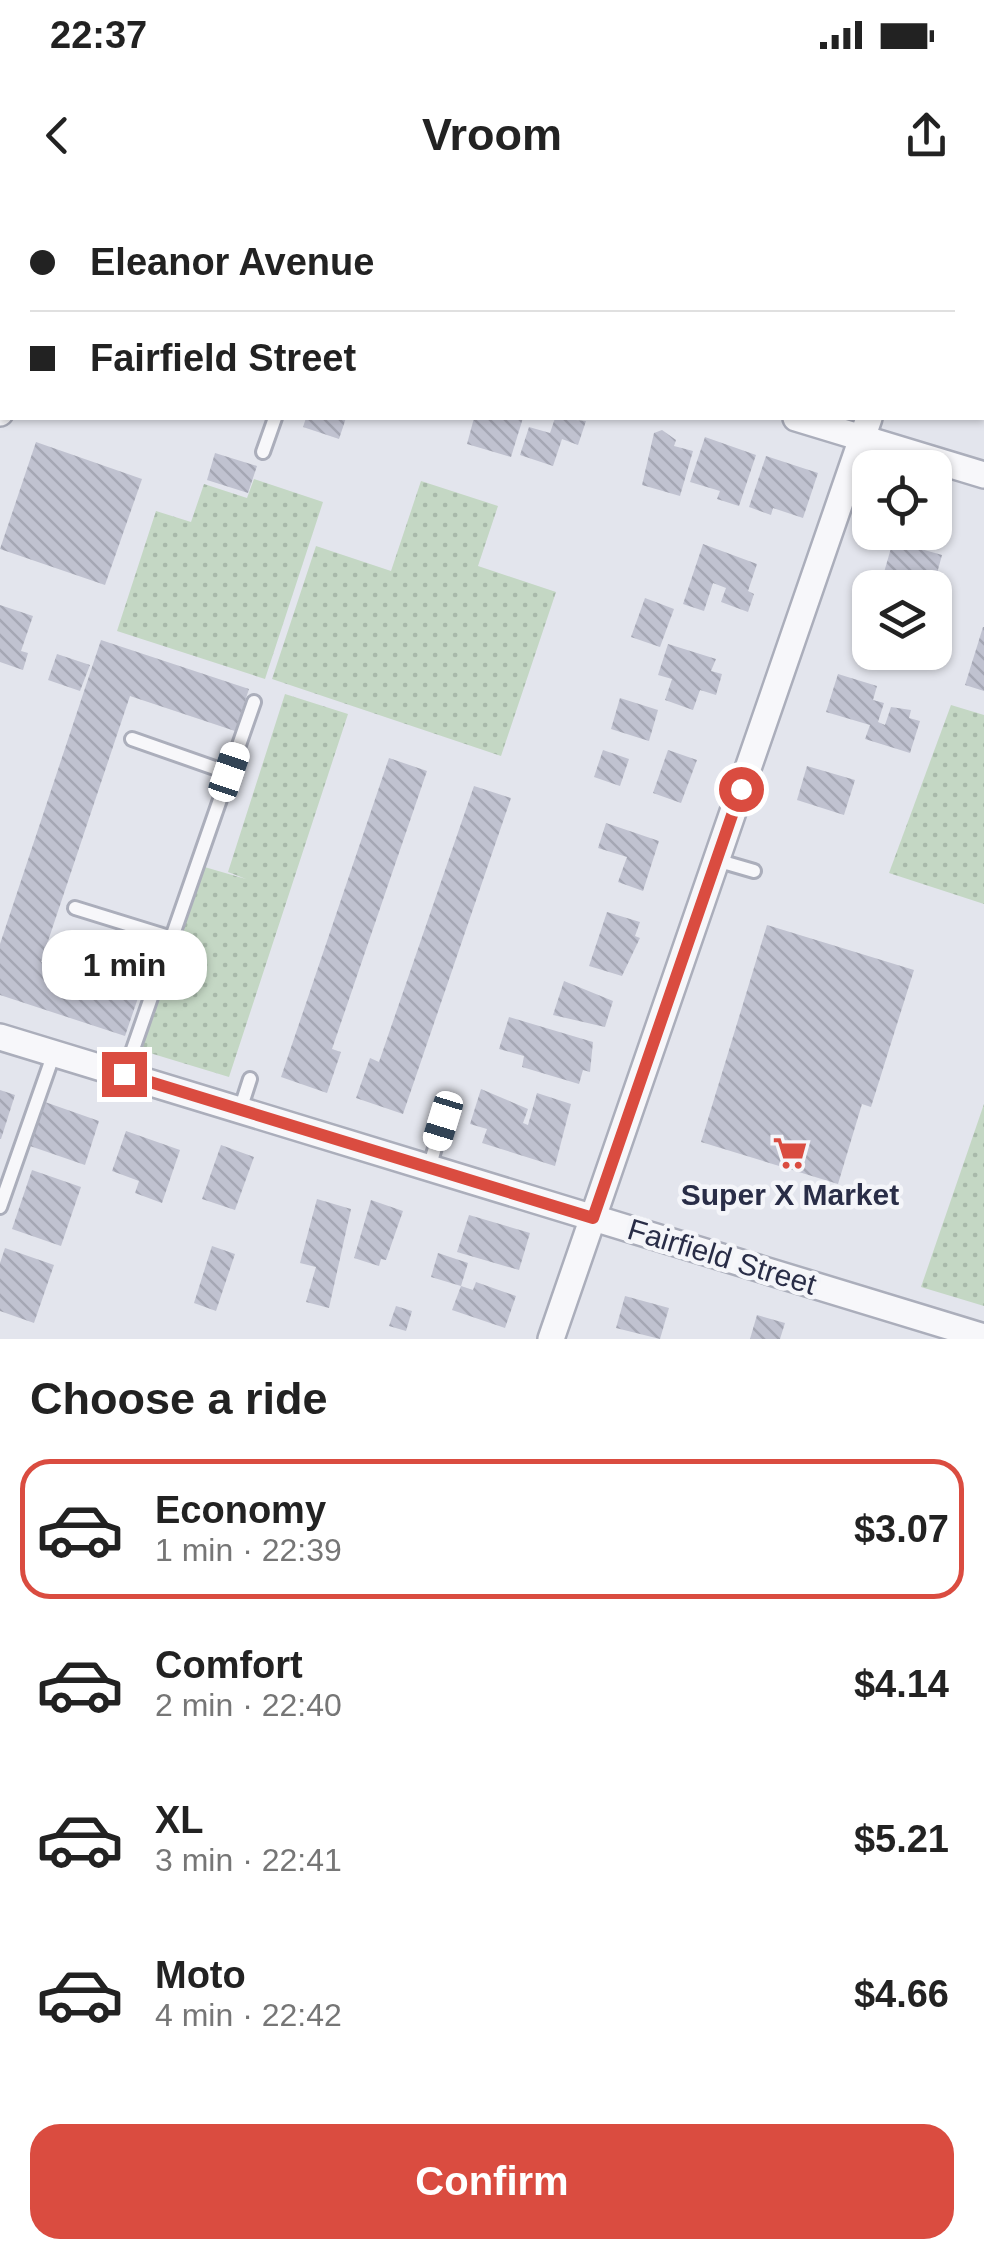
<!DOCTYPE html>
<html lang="en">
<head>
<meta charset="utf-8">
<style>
	body { margin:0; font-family:Helvetica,sans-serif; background:#f2f2f2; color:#222; height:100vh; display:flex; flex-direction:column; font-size:38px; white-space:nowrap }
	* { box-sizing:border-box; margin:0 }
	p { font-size:32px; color:#767676 }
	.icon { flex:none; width:55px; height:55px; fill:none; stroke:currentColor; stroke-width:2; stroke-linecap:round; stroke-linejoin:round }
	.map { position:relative; height:1139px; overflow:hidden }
	.panel { display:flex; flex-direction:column; background:#fff; flex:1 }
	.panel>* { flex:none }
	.hud { position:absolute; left:0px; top:0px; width:985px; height:220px; box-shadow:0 2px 8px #0004; display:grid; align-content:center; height:220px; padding:0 30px; background:#fff }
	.buttons { position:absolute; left:852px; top:250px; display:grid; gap:20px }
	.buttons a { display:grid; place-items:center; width:100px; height:100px; border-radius:20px; background:#fff; box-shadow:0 2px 8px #0004; font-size:50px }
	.end { position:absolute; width:45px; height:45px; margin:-22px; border:12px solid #da4c40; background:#fff; box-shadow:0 0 0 5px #fff }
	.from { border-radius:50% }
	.bubble { position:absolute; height:70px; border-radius:30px; background:#fff; box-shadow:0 2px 8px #0004; font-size:32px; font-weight:700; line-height:70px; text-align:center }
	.car { position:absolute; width:30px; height:60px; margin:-30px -15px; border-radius:12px; box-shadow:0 0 8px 2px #0007; background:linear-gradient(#fff 24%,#345 0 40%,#fff 0 76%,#345 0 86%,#fff 0) }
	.hud b { display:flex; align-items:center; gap:35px; height:95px; font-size:38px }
	.hud b+b { border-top:2px solid #e0e0e0 }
	.hud i { width:25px; height:25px; background:#222 }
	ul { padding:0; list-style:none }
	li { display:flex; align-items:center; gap:30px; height:140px; margin:0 20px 15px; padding:0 10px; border:5px solid transparent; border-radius:30px }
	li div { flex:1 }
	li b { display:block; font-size:38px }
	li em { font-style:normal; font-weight:700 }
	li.on { border-color:#da4c40 }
	li>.icon { width:90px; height:90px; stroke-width:1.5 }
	h2 { padding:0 30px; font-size:45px; line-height:120px }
	.primary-button { display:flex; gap:20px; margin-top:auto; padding:20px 30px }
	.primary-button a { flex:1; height:115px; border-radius:30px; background:#da4c40; color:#fff; font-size:40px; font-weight:700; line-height:115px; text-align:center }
	.status { display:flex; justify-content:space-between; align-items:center; height:70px; padding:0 50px; background:#fff; direction:ltr }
	.status svg { height:28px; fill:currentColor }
	header { display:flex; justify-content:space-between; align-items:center; height:130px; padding:0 30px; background:#fff; font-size:45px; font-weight:700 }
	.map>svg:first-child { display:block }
</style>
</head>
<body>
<div class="status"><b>22:37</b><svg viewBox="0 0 49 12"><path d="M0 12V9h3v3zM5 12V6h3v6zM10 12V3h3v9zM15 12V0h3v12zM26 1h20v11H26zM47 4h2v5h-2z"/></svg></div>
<header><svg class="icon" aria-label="back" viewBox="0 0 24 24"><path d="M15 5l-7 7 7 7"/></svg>Vroom<svg class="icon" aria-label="share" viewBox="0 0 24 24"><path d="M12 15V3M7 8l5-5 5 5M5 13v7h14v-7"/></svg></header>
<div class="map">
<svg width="984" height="1139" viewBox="0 0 984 1139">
	<defs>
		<pattern id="grass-dots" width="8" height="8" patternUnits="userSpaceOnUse" patternTransform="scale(2.5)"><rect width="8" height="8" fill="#c4d7c4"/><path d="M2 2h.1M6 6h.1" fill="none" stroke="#a8b9aa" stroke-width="1.8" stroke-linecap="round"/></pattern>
		<pattern id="building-back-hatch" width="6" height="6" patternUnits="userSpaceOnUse" patternTransform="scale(2.5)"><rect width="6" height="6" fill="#c0c2d0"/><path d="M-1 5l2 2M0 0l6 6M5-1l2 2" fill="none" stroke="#a5a7b4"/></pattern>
	</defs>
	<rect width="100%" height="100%" fill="#e3e5ed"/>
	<g fill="url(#grass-dots)">
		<polygon points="254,279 323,302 265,479 117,431 156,311 191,322 204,284 247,298"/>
		<polygon points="421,281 498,306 478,366 556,392 501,556 272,479 316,346 391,371"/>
		<polygon points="285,494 348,514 229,877 140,850 201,666 246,679 228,672"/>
		<polygon points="951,505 984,515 984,704 889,673"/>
		<polygon points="984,904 984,1106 921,1087"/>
	</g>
	<g fill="url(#building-back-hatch)">
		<polygon points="306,218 346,218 339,239 303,227"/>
		<polygon points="474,218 523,218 511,257 467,244"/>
		<polygon points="555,218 586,221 578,245 562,239 553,266 520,255 529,227 550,233"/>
		<polygon points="662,230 676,240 674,246 693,251 680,296 642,285 654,233"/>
		<polygon points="705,237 756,255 739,306 717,299 720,291 690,282"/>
		<polygon points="36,242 142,279 105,385 0,349"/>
		<polygon points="215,253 257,266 248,293 207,280"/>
		<polygon points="766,256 818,273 803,318 773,308 771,315 749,307"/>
		<polygon points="893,341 942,355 933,388 883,376"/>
		<polygon points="703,344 757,364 748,391 754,394 748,412 721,402 726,388 713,383 704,411 683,404"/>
		<polygon points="645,398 674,409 660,447 631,437"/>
		<polygon points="0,405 33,416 21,451 28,453 23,470 0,462"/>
		<polygon points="865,415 870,417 870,452 911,452 907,465 855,449"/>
		<polygon points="983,427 984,427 984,491 965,485"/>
		<polygon points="101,440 249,489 235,531 130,496 41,762 139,795 125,836 0,795 0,744"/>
		<polygon points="668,444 716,459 711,471 722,474 716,495 700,490 693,510 665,500 672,479 658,475"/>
		<polygon points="57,454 90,465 80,491 48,480"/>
		<polygon points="838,474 877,486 873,500 884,503 878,522 885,525 891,507 911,510 909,518 920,521 910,553 865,539 870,525 826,512"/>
		<polygon points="620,498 658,510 649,541 611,529"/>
		<polygon points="603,550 629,559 620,586 594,577"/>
		<polygon points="668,550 697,560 681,603 653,593"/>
		<polygon points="389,558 427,571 332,849 341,852 327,893 281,877"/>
		<polygon points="807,566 855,580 844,615 797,600"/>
		<polygon points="474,586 511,598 403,914 356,898 370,858 379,862"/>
		<polygon points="606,623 659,641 643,691 618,682 627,657 598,648"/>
		<polygon points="607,712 640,722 635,736 640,738 622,776 589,766"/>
		<polygon points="767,725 914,770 871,907 862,904 838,984 701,942"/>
		<polygon points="564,781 613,801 605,827 553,815"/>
		<polygon points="509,817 593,842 590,872 583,870 579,884 522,867 524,856 499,849"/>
		<polygon points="481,889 528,909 523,923 528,925 537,893 571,904 555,966 482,943 487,929 470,924"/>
		<polygon points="0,890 15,895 1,939 0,939"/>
		<polygon points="45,902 99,921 85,965 30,946"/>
		<polygon points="126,931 180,950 162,1003 135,993 139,981 112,971"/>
		<polygon points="221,945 254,957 235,1010 202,999"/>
		<polygon points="32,970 81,987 61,1046 12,1029"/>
		<polygon points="317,999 351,1009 329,1108 306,1102 316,1067 300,1063"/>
		<polygon points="371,1000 403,1011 386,1060 381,1059 379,1066 354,1058"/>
		<polygon points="469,1015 530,1033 519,1070 457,1052"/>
		<polygon points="212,1046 235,1054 216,1111 194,1103"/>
		<polygon points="5,1048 54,1065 34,1123 0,1111 0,1063"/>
		<polygon points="438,1053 468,1063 461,1086 431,1077"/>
		<polygon points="476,1082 516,1096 505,1128 452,1110 461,1086 473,1090"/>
		<polygon points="625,1096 669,1108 660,1139 616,1128"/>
		<polygon points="396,1106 412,1111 406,1131 389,1126"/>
		<polygon points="757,1115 785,1123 780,1139 750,1139"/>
	</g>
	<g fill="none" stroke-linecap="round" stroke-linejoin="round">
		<g stroke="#abaebb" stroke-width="18">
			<g id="lane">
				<polyline points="263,252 275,218"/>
				<polyline points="132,539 229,573"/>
				<polyline points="716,660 754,671"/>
				<polyline points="75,708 172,738"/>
				<polyline points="124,875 254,502"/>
				<polyline points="240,910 250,879"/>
				<polyline points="429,968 443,921"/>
				<polyline points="0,1007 54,853"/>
			</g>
		</g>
		<g stroke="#abaebb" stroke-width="30">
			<g id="street">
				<polyline points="87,0 95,2"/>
				<polyline points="943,2 944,0"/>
				<polyline points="0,213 2,206"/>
				<polyline points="796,218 984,275"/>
				<polyline points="0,837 984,1137"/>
				<polyline points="551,1139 869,218"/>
			</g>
		</g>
		<use href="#lane" stroke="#f7f7fa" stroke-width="12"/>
		<use href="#street" stroke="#f7f7fa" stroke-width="25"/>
	</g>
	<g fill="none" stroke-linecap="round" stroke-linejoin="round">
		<polyline stroke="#da4c40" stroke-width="12" points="124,874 593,1018 741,589"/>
	</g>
	<defs>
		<g id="supermarket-bare" transform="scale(2.7)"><path d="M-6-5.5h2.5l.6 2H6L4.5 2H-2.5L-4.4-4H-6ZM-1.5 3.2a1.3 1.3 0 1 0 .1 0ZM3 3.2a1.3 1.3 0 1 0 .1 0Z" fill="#da4c40" stroke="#f4f5f9" stroke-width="2.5" paint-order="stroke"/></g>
	</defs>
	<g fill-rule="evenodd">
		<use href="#supermarket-bare" x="790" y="953"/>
	</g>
	<g text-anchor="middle" stroke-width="9" stroke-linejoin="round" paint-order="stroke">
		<g font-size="30" font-weight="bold" fill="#292d47" stroke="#f4f5f9">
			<text x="790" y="1005">Super X Market</text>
		</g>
		<g font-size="30" fill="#292d47" stroke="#f4f5f9">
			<text transform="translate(722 1057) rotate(17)" y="10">Fairfield Street</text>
		</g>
	</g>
</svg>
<div class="buttons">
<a><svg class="icon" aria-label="locate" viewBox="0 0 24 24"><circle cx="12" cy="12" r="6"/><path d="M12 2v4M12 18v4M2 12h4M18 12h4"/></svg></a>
<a><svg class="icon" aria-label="layers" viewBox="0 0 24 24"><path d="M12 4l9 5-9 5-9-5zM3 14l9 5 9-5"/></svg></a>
</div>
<i class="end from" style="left:741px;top:589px"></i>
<i class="end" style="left:124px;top:874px"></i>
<div class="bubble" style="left:42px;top:730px;width:165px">1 min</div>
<i class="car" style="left:229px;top:572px;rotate:19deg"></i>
<i class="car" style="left:443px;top:921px;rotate:197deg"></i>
<div class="hud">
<b><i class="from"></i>Eleanor Avenue</b>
<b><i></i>Fairfield Street</b>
</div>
</div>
<section class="panel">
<h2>Choose a ride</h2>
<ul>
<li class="on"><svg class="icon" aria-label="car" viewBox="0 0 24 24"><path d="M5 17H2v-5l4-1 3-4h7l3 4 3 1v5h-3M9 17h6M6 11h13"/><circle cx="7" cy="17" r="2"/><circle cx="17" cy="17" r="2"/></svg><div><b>Economy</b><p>1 min · 22:39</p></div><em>$3.07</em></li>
<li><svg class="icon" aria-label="car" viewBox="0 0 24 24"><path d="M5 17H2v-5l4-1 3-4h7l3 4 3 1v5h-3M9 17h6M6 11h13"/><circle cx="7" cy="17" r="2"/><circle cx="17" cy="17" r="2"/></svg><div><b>Comfort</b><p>2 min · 22:40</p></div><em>$4.14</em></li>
<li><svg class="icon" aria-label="car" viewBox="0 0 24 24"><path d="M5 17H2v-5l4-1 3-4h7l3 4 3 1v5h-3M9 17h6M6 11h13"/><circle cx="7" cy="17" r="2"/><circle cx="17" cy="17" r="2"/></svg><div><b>XL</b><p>3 min · 22:41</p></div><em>$5.21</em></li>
<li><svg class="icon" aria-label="car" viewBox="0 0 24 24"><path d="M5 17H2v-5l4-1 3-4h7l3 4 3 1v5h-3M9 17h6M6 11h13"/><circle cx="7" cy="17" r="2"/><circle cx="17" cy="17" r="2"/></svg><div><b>Moto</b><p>4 min · 22:42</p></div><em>$4.66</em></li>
</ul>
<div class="primary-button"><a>Confirm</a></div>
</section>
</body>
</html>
